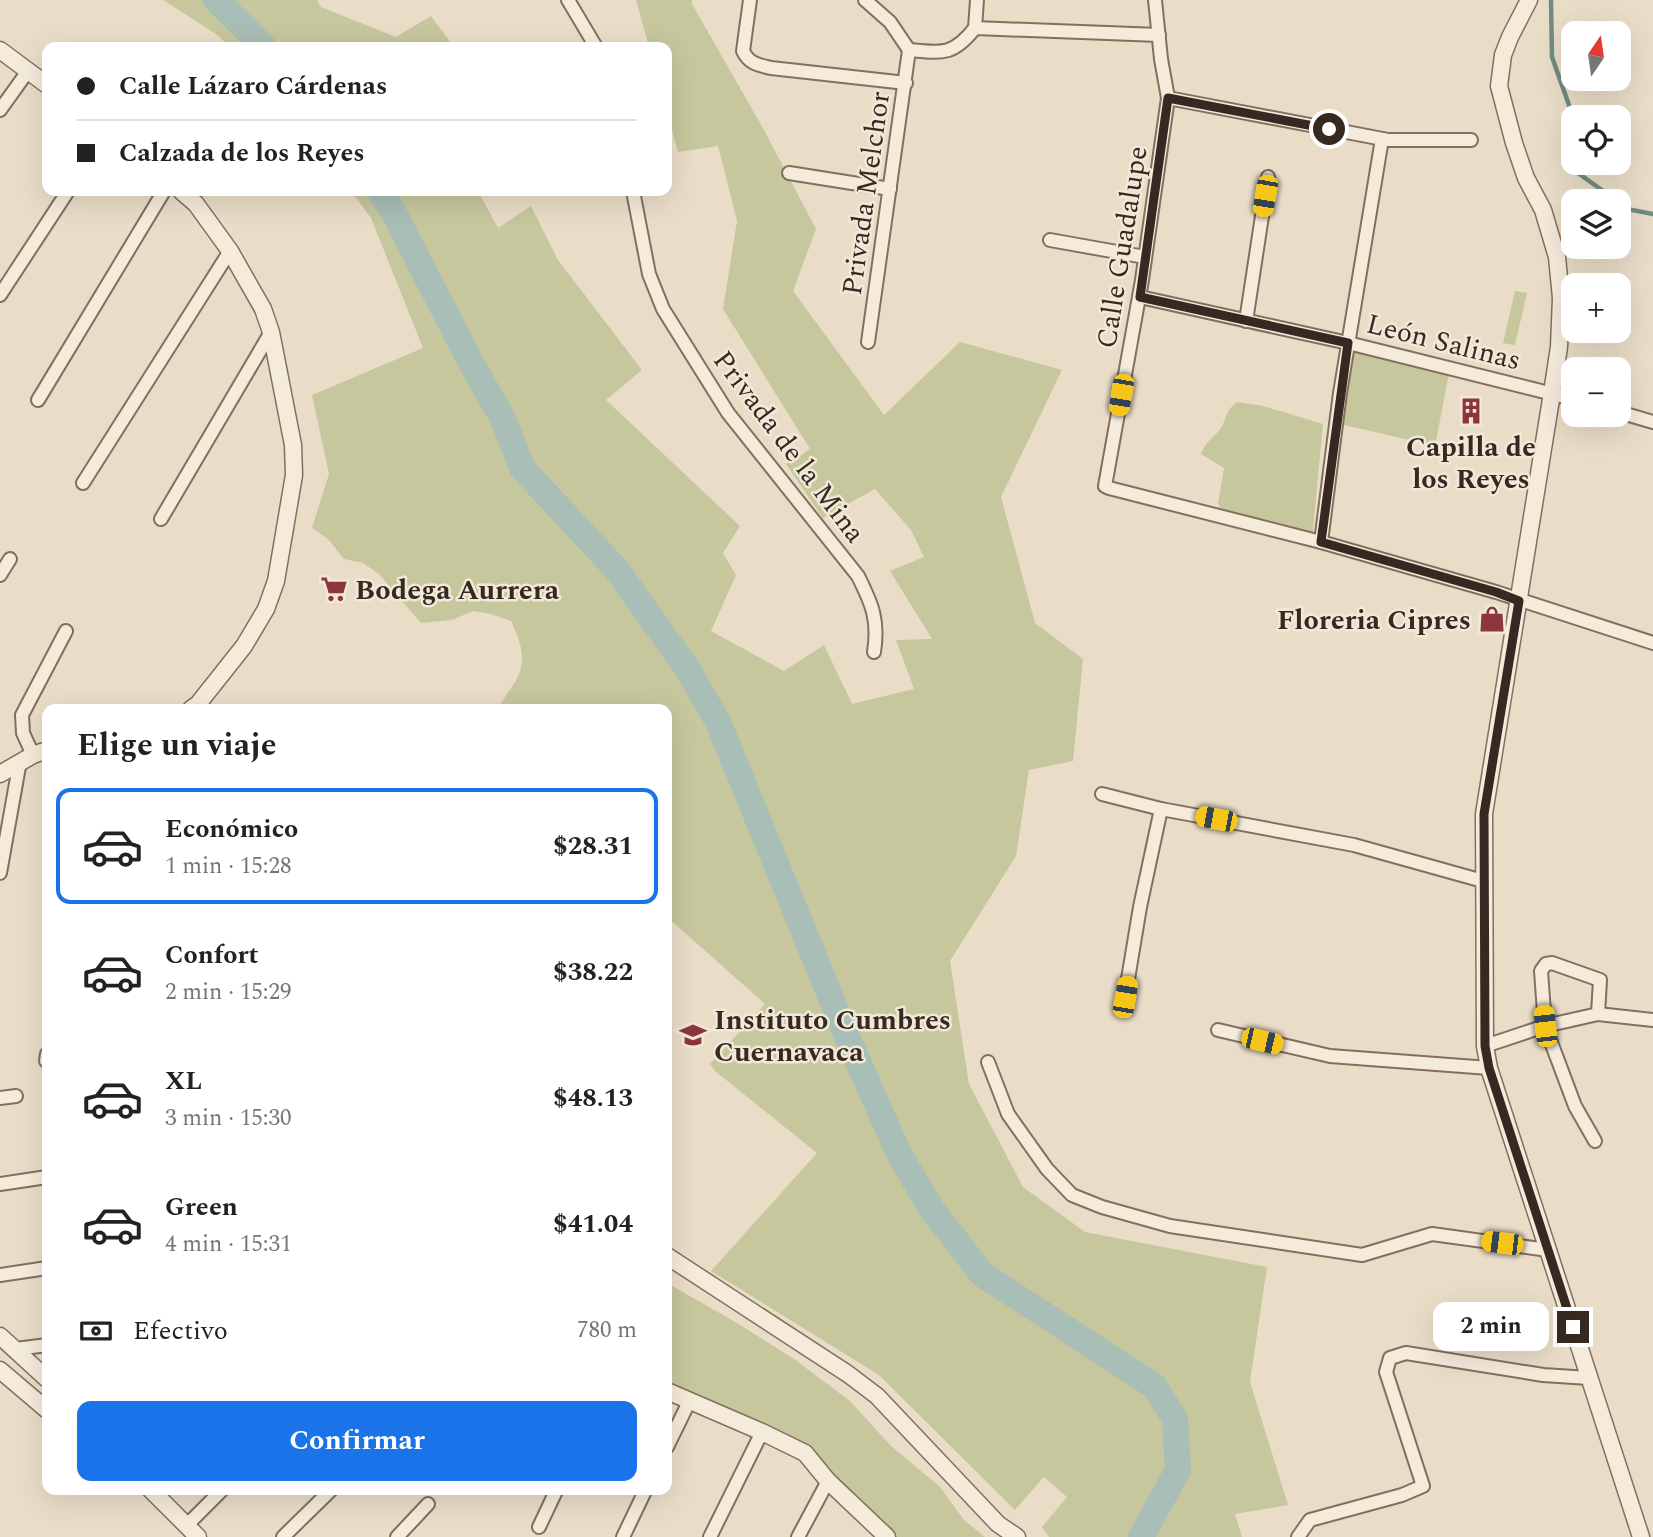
<!DOCTYPE html>
<html lang="es">
<head>
<meta charset="utf-8">
<style>
	body { margin:0; font-family:Spectral,serif; background:#f2f2f2; color:#222; height:100vh; display:flex; flex-direction:column; font-size:26px; white-space:nowrap }
	* { box-sizing:border-box; margin:0 }
	p { font-size:23px; color:#767676 }
	.icon { flex:none; width:38px; height:38px; fill:none; stroke:currentColor; stroke-width:2; stroke-linecap:round; stroke-linejoin:round }
	.map { position:relative; flex:1; overflow:hidden }
	.side { position:absolute; left:42px; top:704px; width:630px; height:791px; display:flex; flex-direction:column; background:#fff; border-radius:14px; box-shadow:0 7px 28px #0002 }
	.side>* { flex:none }
	.banner { position:absolute; left:42px; top:42px; width:630px; height:154px; border-radius:14px; box-shadow:0 7px 28px #0002; display:grid; align-content:center; height:154px; padding:0 35px; background:#fff }
	.needle { width:46px; rotate:13deg }
	.tools { position:absolute; left:1561px; top:21px; display:grid; gap:14px }
	.tools a { display:grid; place-items:center; width:70px; height:70px; border-radius:14px; background:#fff; box-shadow:0 7px 28px #0002; font-size:35px }
	.end { position:absolute; width:32px; height:32px; margin:-16px; border:9px solid #362921; background:#fff; box-shadow:0 0 0 4px #fff }
	.from { border-radius:50% }
	.bubble { position:absolute; height:49px; border-radius:14px; background:#fff; box-shadow:0 7px 28px #0002; font-size:23px; font-weight:700; line-height:49px; text-align:center }
	.car { position:absolute; width:21px; height:42px; margin:-21px -10px; border-radius:9px; box-shadow:0 0 5px 2px #0007; background:linear-gradient(#f5c518 24%,#345 0 40%,#f5c518 0 76%,#345 0 86%,#f5c518 0) }
	.banner b { display:flex; align-items:center; gap:24px; height:66px; font-size:26px }
	.banner b+b { border-top:2px solid #e0e0e0 }
	.banner i { width:18px; height:18px; background:#222 }
	ul { padding:0; list-style:none }
	li { display:flex; align-items:center; gap:21px; height:116px; margin:0 14px 10px; padding:0 21px; border:4px solid transparent; border-radius:14px }
	li div { flex:1 }
	li b { display:block; font-size:26px }
	li em { font-style:normal; font-weight:700 }
	li.current { border-color:#1a73e8 }
	li>.icon { width:63px; height:63px; stroke-width:1.5 }
	h2 { padding:0 35px; font-size:32px; line-height:84px }
	.pay { display:flex; align-items:center; gap:18px; height:77px; padding:0 35px; font-size:26px }
	.pay p { margin-inline-start:auto }
	.cta { display:flex; gap:14px; margin-top:auto; padding:14px 35px }
	.cta a { flex:1; height:80px; border-radius:14px; background:#1a73e8; color:#fff; font-size:28px; font-weight:700; line-height:80px; text-align:center }
	.map>svg:first-child { display:block }
</style>
</head>
<body>
<div class="map">
<svg width="1653" height="1537" viewBox="0 0 1653 1537">
	<rect width="100%" height="100%" fill="#eaddc8"/>
	<g fill="#c6c79d">
		<polygon points="163,0 317,0 321,7 396,37 431,16 454,47 230,47 216,34"/>
		<path d="M636 0H692V4L764 130 816 229 793 291 884 415 960 342 1062 370 1001 497 1035 623 1083 659 1073 761 1029 770 1016 856 950 961 969 1084 1023 1187 1085 1232 1267 1267 1250 1382 1288 1505 1235 1514 1242 1537H1049L1042 1527 1067 1497 1044 1477 1015 1510 879 1375 711 1271 817 1153 715 1071 710 1064 765 1004 667 917V709H498C503 698 511 690 516 680 528 660 520 641 511 621L491 614 473 611 452 620 421 623 379 574 363 563 344 559 328 539 312 528 329 474 312 395 423 348 371 218 351 191H478L498 228 531 206 558 260 642 370 606 400 740 526 723 553 736 575 711 631 784 671 824 645 852 704 914 689 896 640 932 639 890 571 924 557 911 530 875 489 823 518 786 464 810 449 723 309 737 221 718 146 678 152 667 112V47H649Z"/>
		<polygon points="1515,291 1527,293 1515,345 1503,343"/>
		<polygon points="1352,350 1449,373 1435,446 1340,424"/>
		<path d="M1237 402 1263 406 1323 424 1312 539 1224 517 1218 503 1224 468 1201 454C1205 441 1216 437 1222 426 1227 416 1227 409 1237 402Z"/>
		<polygon points="667,1283 737,1323 794,1359 850,1401 891,1446 940,1487 964,1520 985,1537 882,1537 808,1457 667,1391"/>
	</g>
	<g fill="none" stroke-linecap="round" stroke-linejoin="round">
		<g stroke="#708c83" stroke-width="4.5">
			<polyline points="1551,0 1552,57 1569,105 1573,138"/>
			<polyline points="1577,163 1578,173 1617,201"/>
			<polyline points="1619,203 1627,209 1653,214"/>
		</g>
		<g stroke="#a9beb6" stroke-width="26">
			<polyline points="216,0 264,47"/>
			<polyline points="380,191 394,213 470,361 503,419 522,468 617,570 688,670 718,722 847,1037 900,1156 933,1211 982,1274 1154,1386 1175,1419 1178,1470 1141,1537"/>
		</g>
		<g stroke="#846f5f" stroke-width="16">
			<g id="minor">
				<polyline points="568,0 596,47"/>
				<path d="M750 0 743 51C749 64 759 65 771 68L906 83"/>
				<polyline points="865,0 890,22 909,50"/>
				<polyline points="1155,0 1161,59 1168,98 1142,280 1105,486 1109,488 1321,542 1496,592 1653,643"/>
				<polyline points="975,28 977,0"/>
				<path d="M909 50C942 53 953 56 975 28L1159 35"/>
				<polyline points="1168,98 1388,140 1471,140"/>
				<polyline points="0,110 28,71"/>
				<polyline points="789,173 890,189"/>
				<path d="M633 191 649 274 663 309 728 413 858 576C872 604 879 620 874 652"/>
				<polyline points="1050,240 1145,257"/>
				<polyline points="0,295 68,191"/>
				<polyline points="1140,297 1348,343 1573,399"/>
				<polyline points="1246,321 1268,177"/>
				<polyline points="868,342 909,50"/>
				<polyline points="38,400 164,191"/>
				<polyline points="1619,412 1653,422"/>
				<polyline points="83,483 230,251"/>
				<polyline points="161,519 271,332"/>
				<polyline points="1321,542 1340,393 1382,139"/>
				<polyline points="0,575 10,559"/>
				<polyline points="33,755 23,733 22,715 66,631"/>
				<polyline points="1102,794 1161,809 1354,845 1483,881"/>
				<polyline points="0,873 20,761"/>
				<polyline points="1125,997 1140,907 1161,809"/>
				<polyline points="1218,1030 1330,1056 1489,1068"/>
				<polyline points="1485,1046 1545,1026 1598,1014 1653,1020"/>
				<polyline points="46,1061 47,1054"/>
				<polyline points="988,1062 1008,1114 1047,1169 1072,1195 1102,1207 1170,1226 1362,1255 1432,1234 1548,1250"/>
				<polyline points="0,1098 16,1096"/>
				<polyline points="1595,1141 1575,1106 1545,1026 1541,971 1546,964 1552,963 1600,980 1598,1014"/>
				<polyline points="0,1184 47,1177"/>
				<polyline points="0,1275 47,1268"/>
				<polyline points="16,1349 47,1345"/>
				<polyline points="667,1447 689,1402"/>
				<polyline points="186,1526 223,1489"/>
				<polyline points="539,1527 557,1489"/>
				<polyline points="283,1537 332,1489"/>
				<polyline points="397,1537 428,1504"/>
				<polyline points="623,1537 646,1489"/>
				<polyline points="710,1537 762,1432"/>
				<polyline points="798,1537 828,1481"/>
				<polyline points="1298,1537 1310,1520 1402,1495 1423,1486 1386,1372 1390,1358 1406,1353 1543,1375 1589,1378"/>
			</g>
		</g>
		<g stroke="#846f5f" stroke-width="19">
			<g id="tertiary">
				<polyline points="1529,0 1510,37 1503,55 1499,86 1514,143 1526,178 1543,210 1557,257 1561,298 1559,347 1552,393 1484,814 1485,1046 1489,1068 1641,1537"/>
				<polyline points="0,50 47,85"/>
				<polyline points="181,191 196,204 230,251 263,309 271,332 293,445 294,475 276,581 266,609 244,646 198,704 191,709"/>
				<polyline points="0,774 33,755 47,750"/>
				<polyline points="667,1256 848,1374 877,1396 998,1524 1017,1537"/>
				<polyline points="0,1336 47,1379"/>
				<polyline points="0,1370 47,1410"/>
				<polyline points="667,1391 762,1432 805,1453 828,1481 887,1537"/>
				<polyline points="150,1489 198,1537"/>
			</g>
		</g>
		<use href="#minor" stroke="#f5ebdb" stroke-width="12"/>
		<use href="#tertiary" stroke="#f5ebdb" stroke-width="16"/>
	</g>
	<g fill="none" stroke-linecap="round" stroke-linejoin="round">
		<polyline stroke="#362921" stroke-width="9" points="1329,129 1168,98 1140,297 1348,343 1321,542 1496,592 1519,601 1484,814 1485,1046 1489,1068 1573,1327"/>
	</g>
	<defs>
		<g id="building-bare" transform="scale(2.1)"><path d="M-4-6H4V6H1V3H-1V6H-4ZM-2.5-4.3h1.7v1.8h-1.7ZM.8-4.3h1.7v1.8H.8ZM-2.5-1h1.7V.8h-1.7ZM.8-1h1.7V.8H.8Z" fill="#8d353d" stroke="#f2e8d7" stroke-width="2.5" paint-order="stroke"/></g>
		<g id="supermarket-bare" transform="scale(2.1)"><path d="M-6-5.5h2.5l.6 2H6L4.5 2H-2.5L-4.4-4H-6ZM-1.5 3.2a1.3 1.3 0 1 0 .1 0ZM3 3.2a1.3 1.3 0 1 0 .1 0Z" fill="#8d353d" stroke="#f2e8d7" stroke-width="2.5" paint-order="stroke"/></g>
		<g id="shop-bare" transform="scale(2.1)"><path d="M-5-2.5h2.3a2.7 3.5 0 0 1 5.4 0H5L5.5 6h-11ZM-1.5-2.5h3a1.5 2.3 0 0 0-3 0Z" fill="#8d353d" stroke="#f2e8d7" stroke-width="2.5" paint-order="stroke"/></g>
		<g id="school-bare" transform="scale(2.1)"><path d="M0-5L7-2L0 1L-7-2ZM-4 1L0 2.5L4 1V4Q0 6-4 4Z" fill="#8d353d" stroke="#f2e8d7" stroke-width="2.5" paint-order="stroke"/></g>
	</defs>
	<g fill-rule="evenodd">
		<use href="#building-bare" x="1471" y="411"/>
		<use href="#supermarket-bare" x="334" y="589"/>
		<use href="#shop-bare" x="1492" y="619"/>
		<use href="#school-bare" x="693" y="1035"/>
	</g>
	<g text-anchor="middle" stroke-width="5" stroke-linejoin="round" paint-order="stroke">
		<g font-size="28" fill="#362921" stroke="#f2e8d7">
			<text transform="translate(865 193) rotate(-82)" y="10">Privada Melchor</text>
			<text transform="translate(1121 247) rotate(-81)" y="10">Calle Guadalupe</text>
			<text transform="translate(1444 341) rotate(14)" y="10">León Salinas</text>
			<text transform="translate(790 446) rotate(53)" y="10">Privada de la Mina</text>
		</g>
		<g font-size="28" font-weight="bold" fill="#362921" stroke="#f2e8d7" text-anchor="start">
			<text x="1471" y="456" text-anchor="middle">Capilla de<tspan x="1471" dy="32">los Reyes</tspan></text>
			<text x="355" y="599">Bodega Aurrera</text>
			<text x="1471" y="629" text-anchor="end">Floreria Cipres</text>
			<text x="714" y="1029">Instituto Cumbres<tspan x="714" dy="32">Cuernavaca</tspan></text>
		</g>
	</g>
</svg>
<div class="tools">
<a><svg class="needle" viewBox="-14 -14 28 28"><path d="M0-13l5 13h-10z" fill="#e53935"/><path d="M0 13l5-13h-10z" fill="#767676"/></svg></a>
<a><svg class="icon" aria-label="locate" viewBox="0 0 24 24"><circle cx="12" cy="12" r="6"/><path d="M12 2v4M12 18v4M2 12h4M18 12h4"/></svg></a>
<a><svg class="icon" aria-label="layers" viewBox="0 0 24 24"><path d="M12 4l9 5-9 5-9-5zM3 14l9 5 9-5"/></svg></a>
<a>+</a>
<a>−</a>
</div>
<i class="end from" style="left:1329px;top:129px"></i>
<i class="end" style="left:1573px;top:1327px"></i>
<div class="bubble" style="left:1433px;top:1302px;width:116px">2 min</div>
<i class="car" style="left:1265px;top:196px;rotate:190deg"></i>
<i class="car" style="left:1121px;top:395px;rotate:190deg"></i>
<i class="car" style="left:1216px;top:819px;rotate:281deg"></i>
<i class="car" style="left:1125px;top:997px;rotate:10deg"></i>
<i class="car" style="left:1545px;top:1026px;rotate:354deg"></i>
<i class="car" style="left:1262px;top:1041px;rotate:103deg"></i>
<i class="car" style="left:1502px;top:1243px;rotate:277deg"></i>
<div class="banner">
<b><i class="from"></i>Calle Lázaro Cárdenas</b>
<b><i></i>Calzada de los Reyes</b>
</div>
<section class="side">
<h2>Elige un viaje</h2>
<ul>
<li class="current"><svg class="icon" aria-label="car" viewBox="0 0 24 24"><path d="M5 17H2v-5l4-1 3-4h7l3 4 3 1v5h-3M9 17h6M6 11h13"/><circle cx="7" cy="17" r="2"/><circle cx="17" cy="17" r="2"/></svg><div><b>Económico</b><p>1 min · 15:28</p></div><em>$28.31</em></li>
<li><svg class="icon" aria-label="car" viewBox="0 0 24 24"><path d="M5 17H2v-5l4-1 3-4h7l3 4 3 1v5h-3M9 17h6M6 11h13"/><circle cx="7" cy="17" r="2"/><circle cx="17" cy="17" r="2"/></svg><div><b>Confort</b><p>2 min · 15:29</p></div><em>$38.22</em></li>
<li><svg class="icon" aria-label="car" viewBox="0 0 24 24"><path d="M5 17H2v-5l4-1 3-4h7l3 4 3 1v5h-3M9 17h6M6 11h13"/><circle cx="7" cy="17" r="2"/><circle cx="17" cy="17" r="2"/></svg><div><b>XL</b><p>3 min · 15:30</p></div><em>$48.13</em></li>
<li><svg class="icon" aria-label="car" viewBox="0 0 24 24"><path d="M5 17H2v-5l4-1 3-4h7l3 4 3 1v5h-3M9 17h6M6 11h13"/><circle cx="7" cy="17" r="2"/><circle cx="17" cy="17" r="2"/></svg><div><b>Green</b><p>4 min · 15:31</p></div><em>$41.04</em></li>
</ul>
<div class="pay"><svg class="icon" aria-label="cash" viewBox="0 0 24 24"><path d="M3 7h18v10H3z"/><circle cx="12" cy="12" r="2"/></svg>Efectivo<p>780 m</p></div>
<div class="cta"><a>Confirmar</a></div>
</section>
</div>
</body>
</html>
